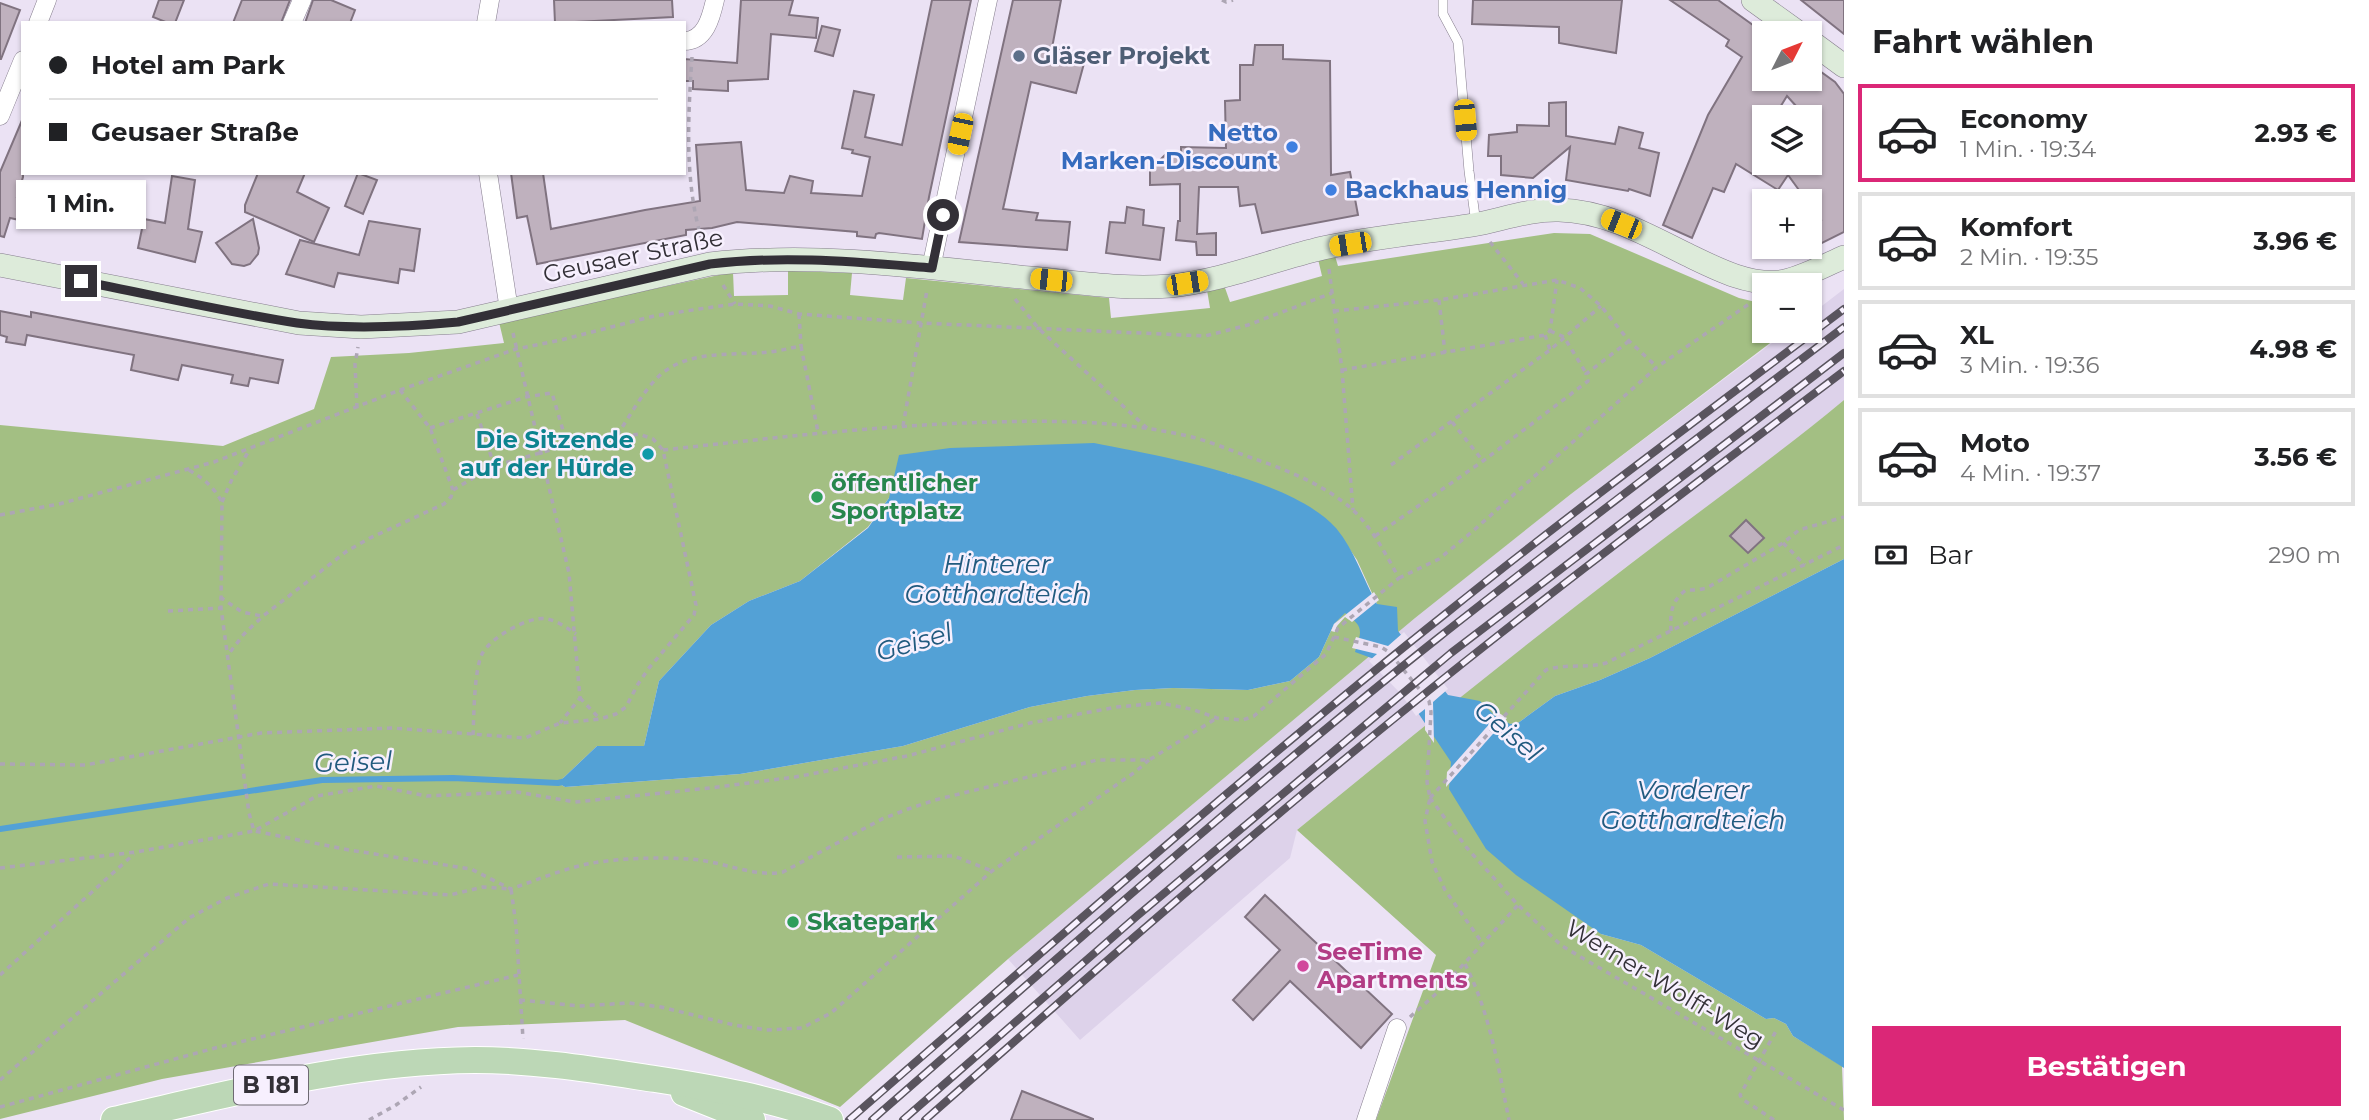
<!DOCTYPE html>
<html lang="de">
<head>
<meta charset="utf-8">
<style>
	body { margin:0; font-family:Montserrat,sans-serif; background:#f6f6f6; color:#202124; height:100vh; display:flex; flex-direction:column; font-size:26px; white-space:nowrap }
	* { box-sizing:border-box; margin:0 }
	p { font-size:23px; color:#757577 }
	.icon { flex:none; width:38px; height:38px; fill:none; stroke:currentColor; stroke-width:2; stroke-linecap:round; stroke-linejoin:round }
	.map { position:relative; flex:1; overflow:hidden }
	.sheet { display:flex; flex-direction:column; background:#fff; width:525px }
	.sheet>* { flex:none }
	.top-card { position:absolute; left:21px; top:21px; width:665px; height:154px; border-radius:0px; box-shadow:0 2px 5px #0004; display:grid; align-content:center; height:154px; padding:0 28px; background:#fff }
	.needle { width:46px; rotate:48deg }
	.tools { position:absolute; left:1752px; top:21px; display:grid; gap:14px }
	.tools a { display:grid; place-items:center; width:70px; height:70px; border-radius:0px; background:#fff; box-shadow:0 2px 5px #0004; font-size:35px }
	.end { position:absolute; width:32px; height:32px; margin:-16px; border:9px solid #333037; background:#fff; box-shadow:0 0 0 4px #fff }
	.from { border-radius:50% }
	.bubble { position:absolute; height:49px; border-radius:0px; background:#fff; box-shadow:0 2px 5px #0004; font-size:23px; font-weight:700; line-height:49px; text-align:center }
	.car { position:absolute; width:21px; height:42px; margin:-21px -10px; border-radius:9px; box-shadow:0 0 5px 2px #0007; background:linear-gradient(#f5c518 24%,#345 0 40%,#f5c518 0 76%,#345 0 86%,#f5c518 0) }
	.top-card b { display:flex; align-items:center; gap:24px; height:66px; font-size:26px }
	.top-card b+b { border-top:2px solid #e0e0e0 }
	.top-card i { width:18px; height:18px; background:#202124 }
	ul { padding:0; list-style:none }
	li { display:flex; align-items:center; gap:21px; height:98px; margin:0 14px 10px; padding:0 14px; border:4px solid #e0e0e0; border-radius:0px }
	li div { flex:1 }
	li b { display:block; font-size:26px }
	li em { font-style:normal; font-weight:700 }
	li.current { border-color:#db2777 }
	li>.icon { width:63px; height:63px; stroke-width:1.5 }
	h2 { padding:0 28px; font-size:32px; line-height:84px }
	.pay { display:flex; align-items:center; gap:18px; height:77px; padding:0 28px; font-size:26px }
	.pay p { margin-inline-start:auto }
	.cta { display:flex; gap:14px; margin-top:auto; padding:14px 28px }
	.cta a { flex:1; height:80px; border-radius:0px; background:#db2777; color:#fff; font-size:28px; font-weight:700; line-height:80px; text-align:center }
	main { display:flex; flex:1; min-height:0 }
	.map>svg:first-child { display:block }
</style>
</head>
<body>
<main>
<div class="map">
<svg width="1844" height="1120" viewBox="0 0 1844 1120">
	<rect width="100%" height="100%" fill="#ebe2f4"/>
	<polygon fill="#ddd2ea" points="1844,289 1844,400 1781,452 1630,564 1416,733 1297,830 1290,858 1080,1040 1008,959 1358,662 1571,494 1788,331 1810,331 1810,315"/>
	<g fill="#a3bf83" fill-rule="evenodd">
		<path d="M1554 233 1590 234 1739 298 1764 304V331H1786L1571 494 1415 618 1008 959 840 1107 625 1020 458 1027 162 1079 0 1119V425L223 446 314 409 331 357 409 353 504 343 499 322 733 272 734 296 788 295V271L852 273 850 295 903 300 906 278 1109 298 1111 318 1210 308 1207 290 1224 285 1230 302 1322 276 1318 259 1335 256 1338 266ZM1227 473 1276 491 1310 508 1335 528 1357 560 1377 604 1345 612 1334 624 1319 657 1290 681 1248 690 1173 688 1135 690 1087 696 1030 707 903 746 740 774 565 787 558 783 597 746H644L659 681 711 625 749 601 800 581 868 527 889 498Z"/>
		<path d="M1844 400V559L1650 658 1600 680 1555 696 1518 723 1510 724 1601 934 1641 945 1766 1019 1774 1018 1786 1024 1793 1036 1842 1066 1844 1120H1376L1436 955 1297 830C1407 740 1517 651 1629 565 1701 510 1774 458 1844 400Z"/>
	</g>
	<path fill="#53a1d6" d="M1094 443C1159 456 1291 478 1336 528 1355 551 1363 579 1377 604L1397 607 1398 631 1448 695 1480 701 1494 715 1510 724 1518 723 1555 696 1600 680 1650 658 1844 559V1068L1793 1036 1786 1024 1774 1018 1766 1019 1641 945 1601 934 1516 875 1486 849 1449 789 1451 762 1404 692 1374 659 1355 652C1362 630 1364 627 1345 613L1334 624 1319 657 1290 681 1248 690 1173 688 1135 690 1087 696 1030 707 903 746 740 774 565 787 558 783 597 746H644L659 681 711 625 749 601 800 581 868 528 889 498 899 455 950 448Z"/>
	<g fill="#ebe2f4">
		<polygon points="1374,592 1379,600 1352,622 1345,617 1337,626 1335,632 1331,631 1334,624"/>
		<polygon points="1404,632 1448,689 1433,702 1434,743 1425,730 1425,709 1416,716 1401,694 1369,661 1377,654 1352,648 1356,637 1388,646"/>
		<polygon points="1499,713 1507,718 1446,787 1447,772"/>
	</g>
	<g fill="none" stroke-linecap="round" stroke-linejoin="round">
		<polyline stroke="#53a1d6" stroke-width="6" points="0,829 322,780 453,778 558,783 566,781"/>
	</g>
	<g fill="#bfb1be" stroke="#807380" stroke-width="2" fill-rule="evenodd">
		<polygon points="159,0 184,0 175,23 168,23 153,17"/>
		<polygon points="242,0 290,0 281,23 233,23"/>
		<polygon points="313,0 331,0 355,10 350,23 305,23"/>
		<polygon points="554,0 672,0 673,17 555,23"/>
		<polygon points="741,0 793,0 789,15 818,18 816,38 771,34 768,79 728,81 728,91 693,89 693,81 684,81 684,59 737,63"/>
		<polygon points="932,0 971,0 929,197 922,239 879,233 876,234 875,238 857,236 857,232 737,222 712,228 686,230 686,235 537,264 527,216 517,218 511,173 543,173 551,229 645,210 700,201 696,145 741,142 746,190 784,193 790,176 813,181 811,193 862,196 870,157 852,153 853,150 842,148 854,91 874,95 865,137 902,145"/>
		<polygon points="1013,0 1061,0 1052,48 1086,56 1076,93 1031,82 1003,209 1038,213 1036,220 1070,222 1067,250 959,242"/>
		<polygon points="1473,0 1622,0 1616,53 1559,43 1559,27 1472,24"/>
		<path d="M1670 0H1718L1764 33V79H1810V64L1835 82 1844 94V232L1810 249V226L1821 220 1810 205V201H1807L1788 175 1778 190 1736 164 1724 192 1713 188 1692 238 1663 225 1708 115 1742 57 1726 46 1729 40ZM1787 96 1806 117H1810V163H1764V117H1774Z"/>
		<polygon points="1801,0 1844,0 1844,34"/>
		<polygon points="0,3 20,10 1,59 0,59"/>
		<polygon points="822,26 840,30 833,56 815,51"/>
		<polygon points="1255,45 1283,45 1283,59 1330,61 1331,175 1350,172 1358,215 1262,233 1255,204 1240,206 1238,187 1199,187 1197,234 1216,233 1216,255 1197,255 1196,242 1176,240 1178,221 1180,221 1180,184 1150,185 1150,161 1159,161 1168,152 1181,152 1181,147 1226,148 1225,101 1240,100 1240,65 1253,65"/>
		<polygon points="1566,102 1566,136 1615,144 1619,127 1643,133 1639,148 1659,153 1650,196 1629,189 1628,191 1566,180 1570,147 1533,178 1501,175 1501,156 1488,156 1489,135 1517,132 1517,125 1549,126 1549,103"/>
		<polygon points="23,118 23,177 17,197 47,203 42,225 10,218 4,237 0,236 0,172"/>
		<polygon points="258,173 305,173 297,192 329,208 314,242 245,212 245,205"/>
		<polygon points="358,173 377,180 363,214 345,206"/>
		<polygon points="172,176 195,180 188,229 202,232 195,262 138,248 144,219 165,223"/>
		<polygon points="1127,207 1144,210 1143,225 1164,228 1160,260 1106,253 1110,222 1125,223"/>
		<polygon points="253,219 259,248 258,254 250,264 244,266 232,264 216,243"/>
		<polygon points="369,221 420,229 414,271 400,269 398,283 338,273 334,287 286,274 300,240 359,255"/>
		<polygon points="0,311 31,317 31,312 283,360 278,383 250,378 248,386 231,383 233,375 182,365 178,380 131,370 134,355 27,335 25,345 6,342 7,337 0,335"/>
		<polygon points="1746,520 1764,538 1748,553 1730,536"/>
		<polygon points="1265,895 1392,1014 1361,1048 1290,981 1253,1020 1233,1000 1280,950 1245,917"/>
		<polygon points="1022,1091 1093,1119 1093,1120 1011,1120"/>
	</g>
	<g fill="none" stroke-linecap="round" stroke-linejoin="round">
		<g stroke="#867e8e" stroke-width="10">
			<polyline id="lane" points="1443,0 1443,14 1458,42 1469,171 1476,224"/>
		</g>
		<g stroke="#867e8e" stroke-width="19">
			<g id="street">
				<polyline points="38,23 47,0"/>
				<polyline points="292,23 302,0"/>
				<polyline points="486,23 490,0"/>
				<path d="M684 41C705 41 711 18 715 0"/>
				<polyline points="0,116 23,60"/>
				<polyline points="488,173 509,310"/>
				<polyline points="931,268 988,0"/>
				<polyline points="1366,1120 1397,1028"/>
			</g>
		</g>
		<g stroke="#867e8e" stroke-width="24">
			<g id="secondary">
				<polyline points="1753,0 1799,33"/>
				<polyline points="1810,41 1844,66"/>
				<path d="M0 265 299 323 361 327 458 322 710 264C816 252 924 267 1030 278 1076 282 1124 290 1170 286 1222 281 1272 260 1323 248 1372 237 1423 233 1473 225 1501 220 1530 209 1559 210 1607 211 1649 236 1690 256 1717 269 1748 285 1779 282 1798 280 1826 265 1844 257"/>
			</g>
		</g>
		<g stroke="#fff" stroke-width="28">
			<g id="primary">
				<polyline points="684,1093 752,1120"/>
				<path d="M114 1120C233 1093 352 1061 475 1060 535 1060 595 1070 655 1079 714 1088 774 1099 830 1120"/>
			</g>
		</g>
		<g stroke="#ada6b4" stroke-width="3.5" stroke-dasharray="5 5" stroke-linecap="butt">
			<polyline points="1222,0 1226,2 1233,0"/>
			<path d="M692 57C688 119 684 184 703 244"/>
			<polyline points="1490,242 1523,284"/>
			<polyline points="1329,269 1342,370 1353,510"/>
			<polyline points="723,285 735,304"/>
			<polyline points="1015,299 1039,329 1147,428"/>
			<polyline points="1439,300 1445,353"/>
			<polyline points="1334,311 1439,300 1557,280 1580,288 1601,306 1629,341 1657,367"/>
			<polyline points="799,314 801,346"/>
			<polyline points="1550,331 1564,337 1586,373"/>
			<polyline points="513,333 569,573 580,698 560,723"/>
			<polyline points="1545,335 1550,350"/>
			<polyline points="1342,370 1545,335 1550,331 1557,280"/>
			<polyline points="400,390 430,428 453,490"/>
			<polyline points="357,408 355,364 358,347"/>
			<polyline points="477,414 494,465"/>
			<polyline points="1452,422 1483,461"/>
			<polyline points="903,426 927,290"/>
			<polyline points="430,428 526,397 552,393 567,444"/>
			<path d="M617 435C630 416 642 393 658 377 687 349 732 356 769 352 780 351 790 348 801 346L818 432"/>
			<polyline points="1391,465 1550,350 1601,306"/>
			<path d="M189 470C204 479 213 486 222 502L221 608 249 813 254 831 349 850 471 869 511 889C536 880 561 870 587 864 619 858 656 857 689 859 719 860 754 878 783 872L882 819 908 809 935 800 1097 760H1149L1217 718"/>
			<polyline points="222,502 232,479 250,449"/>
			<polyline points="0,515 59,504 214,462 400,390 516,349 561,340 654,316 699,309 735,304 770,306 799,314 921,323 1205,336 1248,325 1332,293"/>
			<polyline points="1375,536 1483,461 1588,381 1586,374 1629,341"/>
			<polyline points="1783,543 1805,565"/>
			<polyline points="1399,578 1439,559 1473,531 1657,367 1752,302"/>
			<polyline points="220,597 242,612 262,616"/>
			<polyline points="168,611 221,608"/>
			<path d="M1671 631C1670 613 1671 601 1686 590H1697L1707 588 1783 543 1799 530 1844 517"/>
			<polyline points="1334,637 1381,647 1389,652 1429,701 1431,712 1427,782 1430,798 1425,821 1432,862 1445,890 1483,944"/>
			<polyline points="580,698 600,719"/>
			<path d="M473 735C474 715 474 671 482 654 490 638 529 615 547 619 558 621 567 628 576 634"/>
			<polyline points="0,764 85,765 261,733 392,728 525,738 560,723 600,719 616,714 626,707 638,684 649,668 694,615 696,605 663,450 653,439 639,434 568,445 494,466 453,490 451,497 444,504 370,538 347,551 263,616 244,634 227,656"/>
			<polyline points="1430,798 1467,848 1518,905 1562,946 1844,1110"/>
			<path d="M1430 798 1546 670C1566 663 1586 669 1606 663L1844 545"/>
			<polyline points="897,857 954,856 992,871"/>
			<path d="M0 868 136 852 254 831 317 796 376 786 427 796 517 792 575 802 710 788 795 777 907 756 1030 723 1117 707 1160 703 1191 709 1217 718 1243 720 1254 716 1326 654 1338 628 1399 578C1386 555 1374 531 1355 512 1328 486 1287 470 1252 458 1232 451 1212 442 1192 437 1117 419 1041 420 965 423 864 427 764 439 663 450"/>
			<path d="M1465 964C1490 1013 1498 1066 1509 1120"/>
			<polyline points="0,975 134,854"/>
			<polyline points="520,1000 579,1006 629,1003 661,1007 734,1025 766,1030 802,1028 831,1013 992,871 1135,772 1149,760"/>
			<polyline points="1410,1017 1438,992 1518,905"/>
			<polyline points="0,1080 189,918 227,898 269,884 450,895 483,887 511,889 516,925 523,1039"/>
			<polyline points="0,1107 215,1048 518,975"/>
			<polyline points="369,1120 396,1105 421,1087"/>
			<polyline points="1774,1120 1742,1099 1740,1095 1776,1031"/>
		</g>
		<use href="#lane" stroke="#fff" stroke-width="9"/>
		<use href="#street" stroke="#fff" stroke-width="18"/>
		<use href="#secondary" stroke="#ddebda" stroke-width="23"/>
		<use href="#primary" stroke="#bcd7b6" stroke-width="26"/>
		<g stroke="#59545e" stroke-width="8">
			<g id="rail">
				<path d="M849 1120C1047 948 1244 774 1449 611 1578 507 1712 409 1844 309"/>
				<path d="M872 1120C1059 957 1244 792 1438 638 1572 532 1708 430 1844 327"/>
				<polyline points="903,1120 1137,916 1451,653 1844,353"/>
				<path d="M925 1120C1082 982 1239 844 1401 713 1546 595 1695 484 1844 371"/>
			</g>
		</g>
		<use href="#rail" stroke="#f7f0fe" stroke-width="5" stroke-dasharray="16" stroke-linecap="butt"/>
	</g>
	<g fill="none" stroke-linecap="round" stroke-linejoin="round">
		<path stroke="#333037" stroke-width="9" d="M81 281C153 295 225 312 297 323 350 330 405 327 458 322L710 264C786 255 856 262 932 268L943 215"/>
	</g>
	<circle fill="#5c6f8a" stroke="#f7f0fe" stroke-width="2.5" cx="1019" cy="56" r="7"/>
	<g fill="#3f7fe0" stroke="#f7f0fe" stroke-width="2.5">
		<circle cx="1292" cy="147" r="7"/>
		<circle cx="1331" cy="190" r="7"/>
	</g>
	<circle fill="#0f9aa8" stroke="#f7f0fe" stroke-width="2.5" cx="648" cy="454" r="7"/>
	<g fill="#2e9e5b" stroke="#f7f0fe" stroke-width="2.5">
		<circle cx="817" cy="497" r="7"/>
		<circle cx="793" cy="922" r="7"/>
	</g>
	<circle fill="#d1479c" stroke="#f7f0fe" stroke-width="2.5" cx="1303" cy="966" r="7"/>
	<g text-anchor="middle" stroke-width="5" stroke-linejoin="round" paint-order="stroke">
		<rect fill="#f7f0fe" stroke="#6e6a73" stroke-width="2" x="234" y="1065.5" width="74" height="39" rx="5"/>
		<g font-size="23" font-weight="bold" fill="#333037">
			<text x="271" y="1093">B 181</text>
		</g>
		<g font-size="24" font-weight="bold" fill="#4e5e75" stroke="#f7f0fe" text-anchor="start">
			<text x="1033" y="64">Gläser Projekt</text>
		</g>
		<g font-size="24" font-weight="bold" fill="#366cbe" stroke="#f7f0fe" text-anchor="end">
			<text x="1278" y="141">Netto<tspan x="1278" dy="28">Marken-Discount</tspan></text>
			<text x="1345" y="198" text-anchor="start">Backhaus Hennig</text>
		</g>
		<g font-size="24" fill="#333037" stroke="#f7f0fe">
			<text transform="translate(633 256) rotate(-12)" y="8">Geusaer Straße</text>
			<text transform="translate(1665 984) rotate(31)" y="8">Werner-Wolff-Weg</text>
		</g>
		<g font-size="24" font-weight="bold" fill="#0d838f" stroke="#f7f0fe" text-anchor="end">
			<text x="634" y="448">Die Sitzende<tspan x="634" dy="28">auf der Hürde</tspan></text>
		</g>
		<g font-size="24" font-weight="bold" fill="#27864d" stroke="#f7f0fe" text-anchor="start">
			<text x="831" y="491">öffentlicher<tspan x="831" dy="28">Sportplatz</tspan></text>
			<text x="807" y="930">Skatepark</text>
		</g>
		<g font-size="24" font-weight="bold" fill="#b23c85" stroke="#f7f0fe" text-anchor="start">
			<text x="1317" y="960">SeeTime<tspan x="1317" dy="28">Apartments</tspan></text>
		</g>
		<g font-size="26" font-style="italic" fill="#215a7f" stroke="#f7f0fe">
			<text x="997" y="573">Hinterer<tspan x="997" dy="30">Gotthardteich</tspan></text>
			<text transform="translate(914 642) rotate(-16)" y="9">Geisel</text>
			<text transform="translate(1508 731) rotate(40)" y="9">Geisel</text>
			<text transform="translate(353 762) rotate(-2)" y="9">Geisel</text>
			<text x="1693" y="799">Vorderer<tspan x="1693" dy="30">Gotthardteich</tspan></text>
		</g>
	</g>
</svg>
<div class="tools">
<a><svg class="needle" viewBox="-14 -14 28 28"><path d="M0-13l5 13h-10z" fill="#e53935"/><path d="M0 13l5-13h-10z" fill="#757577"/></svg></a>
<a><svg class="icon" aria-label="layers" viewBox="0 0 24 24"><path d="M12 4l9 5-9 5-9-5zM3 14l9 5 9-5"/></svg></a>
<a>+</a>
<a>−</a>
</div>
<i class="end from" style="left:943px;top:215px"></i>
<i class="end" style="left:81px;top:281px"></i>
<div class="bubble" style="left:16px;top:180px;width:130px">1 Min.</div>
<i class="car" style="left:1465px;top:120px;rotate:175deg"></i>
<i class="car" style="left:960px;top:134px;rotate:192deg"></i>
<i class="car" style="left:1621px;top:224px;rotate:292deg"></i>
<i class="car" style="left:1350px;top:244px;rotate:261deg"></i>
<i class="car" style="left:1051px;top:280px;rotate:276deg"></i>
<i class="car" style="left:1187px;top:283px;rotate:81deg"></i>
<div class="top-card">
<b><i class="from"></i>Hotel am Park</b>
<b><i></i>Geusaer Straße</b>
</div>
</div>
<section class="sheet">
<h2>Fahrt wählen</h2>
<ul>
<li class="current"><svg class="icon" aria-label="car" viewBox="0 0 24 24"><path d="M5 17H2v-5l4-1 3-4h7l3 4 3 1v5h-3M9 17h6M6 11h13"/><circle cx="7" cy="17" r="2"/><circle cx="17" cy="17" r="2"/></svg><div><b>Economy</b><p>1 Min. · 19:34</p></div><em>2.93 €</em></li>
<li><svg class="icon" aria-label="car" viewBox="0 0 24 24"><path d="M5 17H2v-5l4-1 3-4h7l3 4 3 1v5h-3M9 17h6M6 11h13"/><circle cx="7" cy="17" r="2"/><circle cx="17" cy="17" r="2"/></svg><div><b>Komfort</b><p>2 Min. · 19:35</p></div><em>3.96 €</em></li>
<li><svg class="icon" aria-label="car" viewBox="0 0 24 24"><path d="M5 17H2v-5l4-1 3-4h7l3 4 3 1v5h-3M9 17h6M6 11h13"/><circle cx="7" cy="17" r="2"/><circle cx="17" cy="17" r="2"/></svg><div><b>XL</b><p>3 Min. · 19:36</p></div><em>4.98 €</em></li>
<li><svg class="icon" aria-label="car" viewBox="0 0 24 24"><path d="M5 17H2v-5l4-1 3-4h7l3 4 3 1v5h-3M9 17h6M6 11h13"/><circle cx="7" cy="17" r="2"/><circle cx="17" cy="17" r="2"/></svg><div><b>Moto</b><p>4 Min. · 19:37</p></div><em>3.56 €</em></li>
</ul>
<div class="pay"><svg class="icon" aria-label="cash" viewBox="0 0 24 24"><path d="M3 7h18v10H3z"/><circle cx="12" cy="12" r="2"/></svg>Bar<p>290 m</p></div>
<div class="cta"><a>Bestätigen</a></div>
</section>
</main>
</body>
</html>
